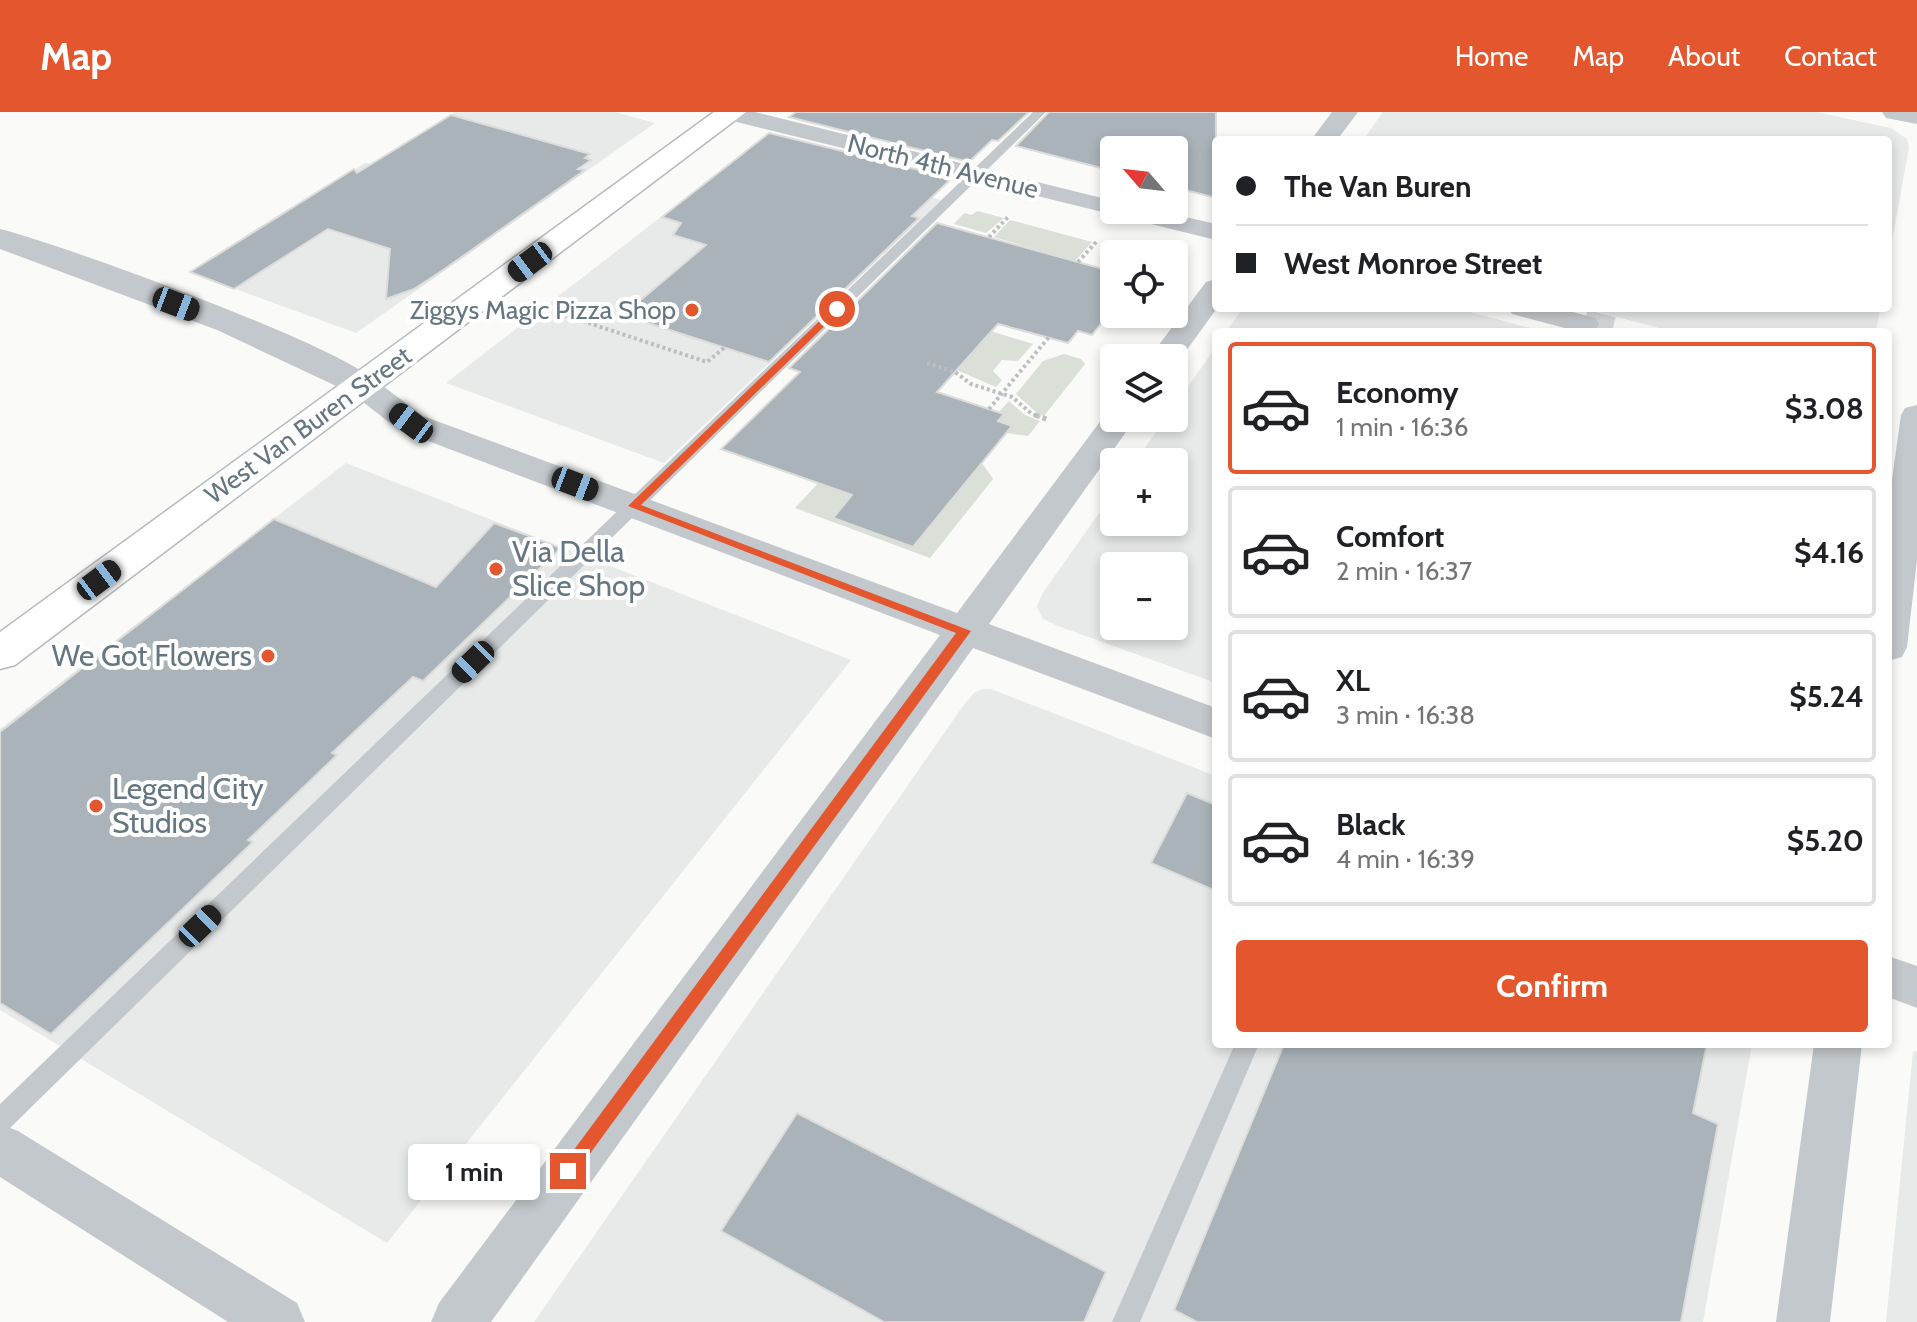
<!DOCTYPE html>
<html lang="en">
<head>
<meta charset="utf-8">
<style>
	body { margin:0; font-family:Cabin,sans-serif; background:#f6f6f6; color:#202124; height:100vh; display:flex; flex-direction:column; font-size:30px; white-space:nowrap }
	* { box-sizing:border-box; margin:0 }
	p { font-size:26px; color:#757577 }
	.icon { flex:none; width:44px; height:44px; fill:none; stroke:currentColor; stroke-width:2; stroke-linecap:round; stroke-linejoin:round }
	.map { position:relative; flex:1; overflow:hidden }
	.drawer { position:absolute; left:1212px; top:216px; width:680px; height:720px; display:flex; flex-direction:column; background:#fff; border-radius:8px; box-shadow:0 4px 12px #0003 }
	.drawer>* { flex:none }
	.hud { position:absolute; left:1212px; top:24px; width:680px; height:176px; border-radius:8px; box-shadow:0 4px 12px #0003; display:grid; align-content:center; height:176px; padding:0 24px; background:#fff }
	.needle { width:52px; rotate:298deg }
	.controls { position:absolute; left:1100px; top:24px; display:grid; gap:16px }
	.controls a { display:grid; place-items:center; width:88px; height:88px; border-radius:8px; background:#fff; box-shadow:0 4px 12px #0003; font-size:40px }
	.end { position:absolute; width:36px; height:36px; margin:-18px; border:10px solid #e4572e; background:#fff; box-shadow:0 0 0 4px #fff }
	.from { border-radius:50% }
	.bubble { position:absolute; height:56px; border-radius:8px; background:#fff; box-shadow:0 4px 12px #0003; font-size:26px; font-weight:800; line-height:56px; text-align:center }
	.car { position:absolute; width:24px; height:48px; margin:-24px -12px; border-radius:10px; box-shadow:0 0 6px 2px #0007; background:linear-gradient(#222 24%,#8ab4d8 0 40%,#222 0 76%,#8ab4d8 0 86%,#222 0) }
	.hud b { display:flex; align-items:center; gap:28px; height:76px; font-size:30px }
	.hud b+b { border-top:2px solid #e0e0e0 }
	.hud i { width:20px; height:20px; background:#202124 }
	ul { padding:14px 0 0; list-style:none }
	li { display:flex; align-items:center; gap:24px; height:132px; margin:0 16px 12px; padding:0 8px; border:4px solid #e0e0e0; border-radius:8px }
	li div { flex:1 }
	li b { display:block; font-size:30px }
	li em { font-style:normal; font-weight:800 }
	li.selected { border-color:#e4572e }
	li>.icon { width:72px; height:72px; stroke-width:1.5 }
	.primary-button { display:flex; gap:16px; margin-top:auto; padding:16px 24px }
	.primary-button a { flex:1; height:92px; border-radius:8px; background:#e4572e; color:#fff; font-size:32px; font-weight:800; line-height:92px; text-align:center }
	header { display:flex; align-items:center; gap:48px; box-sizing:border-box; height:112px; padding:0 40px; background:#e4572e; color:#fff }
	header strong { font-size:38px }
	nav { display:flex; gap:44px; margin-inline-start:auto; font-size:28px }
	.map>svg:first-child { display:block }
</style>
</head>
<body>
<header>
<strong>Map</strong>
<nav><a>Home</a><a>Map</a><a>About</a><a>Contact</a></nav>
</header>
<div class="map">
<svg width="1917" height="1210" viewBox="0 0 1917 1210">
	<rect width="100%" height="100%" fill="#fafaf8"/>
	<g fill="#e8e9e9" fill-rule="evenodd">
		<polygon points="455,0 615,0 655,11 356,221 189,160 365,51 371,52"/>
		<polygon points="1383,0 1816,0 1891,16 1907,27 1909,36 1888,151 1888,28 1363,28"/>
		<polygon points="750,36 941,88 664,351 446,271"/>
		<polygon points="1243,196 1455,196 1545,220 1226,220"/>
		<polygon points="1582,196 1880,196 1876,220 1675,220"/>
		<path d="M1216 235V571L1058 514 1043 507 1037 495 1042 482 1114 380V410H1174V350H1135L1166 306H1174V294ZM1114 454H1174V514H1114Z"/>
		<polygon points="346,351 851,548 387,1131 0,898 0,617"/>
		<polygon points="983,577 991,577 1216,664 1216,932 1752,932 1703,1210 534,1210 963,594 974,581"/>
		<polygon points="1913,939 1917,939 1917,1210 1886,1210"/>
	</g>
	<g fill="#dadfd7">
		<polygon points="977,99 1004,106 986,121 954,112 964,101 972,103"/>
		<polygon points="1010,108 1092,130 1075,149 994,125"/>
		<polygon points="964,211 1033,232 1018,249 1002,248 993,259 1002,268 996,275 931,247"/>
		<polygon points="1064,242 1081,247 1085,252 1044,304 1038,302 1016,282 1043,249"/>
		<polygon points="1009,289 1025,303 1040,309 1028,324 1007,321 1012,314 998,309 1004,302 999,300"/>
		<polygon points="852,335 968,346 982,351 993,367 930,446 795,396"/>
	</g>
	<g fill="#aab3b9" stroke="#dcdcda" stroke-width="2">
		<polygon points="796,0 1029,0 998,29 992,28 969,50 789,5"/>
		<polygon points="1049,0 1216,0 1216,86 1174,75 1174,38 1114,38 1101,56 1016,34"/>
		<polygon points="451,3 590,42 585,46 591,48 578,57 585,58 446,156 414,177 386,187 390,137 328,117 234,177 190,160 354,57 357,61"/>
		<polygon points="769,21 952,66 912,104 919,106 769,250 623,203 706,133 673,123 681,111 662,105"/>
		<polygon points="937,111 1114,160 1114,195 1092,223 1078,219 1068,231 998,212 937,280 1004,302 998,309 1012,314 913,435 833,406 852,383 721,337 800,260 789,256"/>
		<polygon points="274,407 436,475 494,411 561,436 423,569 413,565 332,641 337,643 248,728 253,730 51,922 0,891 0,620"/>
		<polygon points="1187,681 1216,693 1216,779 1151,751"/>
		<polygon points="1284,932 1707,932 1693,1001 1718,1012 1681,1210 1197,1210 1174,1198"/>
		<polygon points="797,1001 1106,1160 1084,1210 884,1210 721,1119"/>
	</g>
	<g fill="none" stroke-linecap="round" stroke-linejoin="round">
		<polyline stroke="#d5d9db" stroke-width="29" stroke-dasharray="29 14" stroke-linecap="butt" points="1584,212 1616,220"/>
		<g stroke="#b5babe" stroke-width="3">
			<polygon id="primary" points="714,0 746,0 15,553 0,557 0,520"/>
		</g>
		<g stroke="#bbbfc2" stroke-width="4" stroke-dasharray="3 3" stroke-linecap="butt">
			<polyline points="989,125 1009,104"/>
			<polyline points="1078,150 1098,128"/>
			<polyline points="537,194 707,250 724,236"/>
			<polyline points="927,251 955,260 971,272 1012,285 1032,302 1040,305"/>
		</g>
		<polyline stroke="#bbbfc2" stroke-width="5" stroke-dasharray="4 4" stroke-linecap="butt" points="1035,303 1049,308"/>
		<g fill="#c3c8cc" fill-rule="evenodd">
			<polygon points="1033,0 1046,0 9,1017 0,1021 0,992"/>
			<polygon points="1235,932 1259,932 1140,1210 1112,1210"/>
		</g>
		<g fill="#c3c8cc" fill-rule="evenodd">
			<polygon points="712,0 755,0 1114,89 1114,98 1155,98 1216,112 1216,128 716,5"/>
			<polygon points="1332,0 1358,0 1337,28 1311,28"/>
			<polygon points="1216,167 1217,196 1176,253 1174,246 1149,246 1206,170"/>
			<polygon points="1508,196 1558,196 1595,206 1599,212 1595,218 1580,220 1512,202"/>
			<polygon points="361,263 372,266 423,304 957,501 1108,299 1114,297 1114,306 1136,306 989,512 1216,596 1216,627 973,536 491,1210 431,1210 439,1191 940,523 399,318 350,280 345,273 350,266"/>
			<polygon points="1917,293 1917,448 1907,535 1902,545 1888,549 1888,396 1901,303 1905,296"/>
			<polygon points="1888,844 1917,854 1917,896 1888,885"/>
			<polygon points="1814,932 1862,932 1830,1210 1776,1210"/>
			<polygon points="0,1012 18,1019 297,1191 305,1210 228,1210 0,1065"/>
		</g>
		<g fill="#c3c8cc" fill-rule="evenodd">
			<polygon points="1882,0 1917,0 1917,12 1886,6"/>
			<path d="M0 117C55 130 354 238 379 273L373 280 361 284 349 280 217 218 0 137Z"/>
		</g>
		<use href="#primary" fill="#fff" fill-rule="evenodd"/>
		<polyline stroke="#bbbfc2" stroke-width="4" stroke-dasharray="3 3" stroke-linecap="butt" points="989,297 1049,225"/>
	</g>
	<polygon fill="#e4572e" points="834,195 842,197 641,393 971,519 573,1065 568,1067 559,1059 562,1054 956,521 628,394"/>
	<g fill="#e4572e" stroke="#fff" stroke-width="3">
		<circle cx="692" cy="198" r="8"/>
		<circle cx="496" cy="457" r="8"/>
		<circle cx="268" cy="544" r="8"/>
		<circle cx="96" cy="694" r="8"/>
	</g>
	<g text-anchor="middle" stroke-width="8" stroke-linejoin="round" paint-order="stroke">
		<g font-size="26" fill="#657683" stroke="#fff">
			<text transform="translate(943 54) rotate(14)" y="9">North 4th Avenue</text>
			<text transform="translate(308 313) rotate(-36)" y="9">West Van Buren Street</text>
		</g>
		<g font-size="26" fill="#657683" stroke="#fff" text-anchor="end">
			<text x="676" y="207">Ziggys Magic Pizza Shop</text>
		</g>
		<g font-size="30" fill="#657683" stroke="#fff" text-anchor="start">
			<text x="512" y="450">Via Della<tspan x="512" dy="34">Slice Shop</tspan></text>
			<text x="252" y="554" text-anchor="end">We Got Flowers</text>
			<text x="112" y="687">Legend City<tspan x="112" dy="34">Studios</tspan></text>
		</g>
	</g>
</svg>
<div class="controls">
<a><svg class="needle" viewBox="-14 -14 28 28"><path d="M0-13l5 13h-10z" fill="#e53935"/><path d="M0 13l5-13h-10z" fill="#757577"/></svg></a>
<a><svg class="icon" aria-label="locate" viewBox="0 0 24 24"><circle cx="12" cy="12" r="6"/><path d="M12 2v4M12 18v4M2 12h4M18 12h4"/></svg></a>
<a><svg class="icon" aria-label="layers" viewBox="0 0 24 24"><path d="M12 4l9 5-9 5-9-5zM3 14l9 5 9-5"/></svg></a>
<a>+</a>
<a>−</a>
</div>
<i class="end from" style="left:837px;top:197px"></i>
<i class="end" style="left:568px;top:1059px"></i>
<div class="bubble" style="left:408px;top:1032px;width:132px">1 min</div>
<i class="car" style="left:530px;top:150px;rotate:233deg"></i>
<i class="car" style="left:176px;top:192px;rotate:111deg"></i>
<i class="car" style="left:411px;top:311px;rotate:307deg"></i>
<i class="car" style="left:575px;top:372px;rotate:111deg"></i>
<i class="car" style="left:99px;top:468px;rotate:53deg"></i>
<i class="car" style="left:473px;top:550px;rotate:226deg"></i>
<i class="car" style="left:200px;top:814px;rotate:46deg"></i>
<div class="hud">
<b><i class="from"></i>The Van Buren</b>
<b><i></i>West Monroe Street</b>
</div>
<section class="drawer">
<ul>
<li class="selected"><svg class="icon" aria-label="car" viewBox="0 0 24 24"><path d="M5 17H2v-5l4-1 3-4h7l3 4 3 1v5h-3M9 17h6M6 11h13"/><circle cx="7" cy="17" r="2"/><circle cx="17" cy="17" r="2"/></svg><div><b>Economy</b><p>1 min · 16:36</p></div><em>$3.08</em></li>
<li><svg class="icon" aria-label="car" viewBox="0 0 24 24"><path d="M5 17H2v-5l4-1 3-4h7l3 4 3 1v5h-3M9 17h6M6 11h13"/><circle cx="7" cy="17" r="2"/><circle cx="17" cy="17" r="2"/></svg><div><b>Comfort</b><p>2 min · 16:37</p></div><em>$4.16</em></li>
<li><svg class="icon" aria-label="car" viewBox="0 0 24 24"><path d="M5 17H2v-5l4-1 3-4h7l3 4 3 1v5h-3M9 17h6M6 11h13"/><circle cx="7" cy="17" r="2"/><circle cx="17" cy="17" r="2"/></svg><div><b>XL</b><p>3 min · 16:38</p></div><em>$5.24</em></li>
<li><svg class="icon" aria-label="car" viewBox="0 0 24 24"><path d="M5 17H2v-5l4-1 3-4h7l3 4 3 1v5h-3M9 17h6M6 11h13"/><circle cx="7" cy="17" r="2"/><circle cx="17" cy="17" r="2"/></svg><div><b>Black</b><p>4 min · 16:39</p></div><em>$5.20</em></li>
</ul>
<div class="primary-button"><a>Confirm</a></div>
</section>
</div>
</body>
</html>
